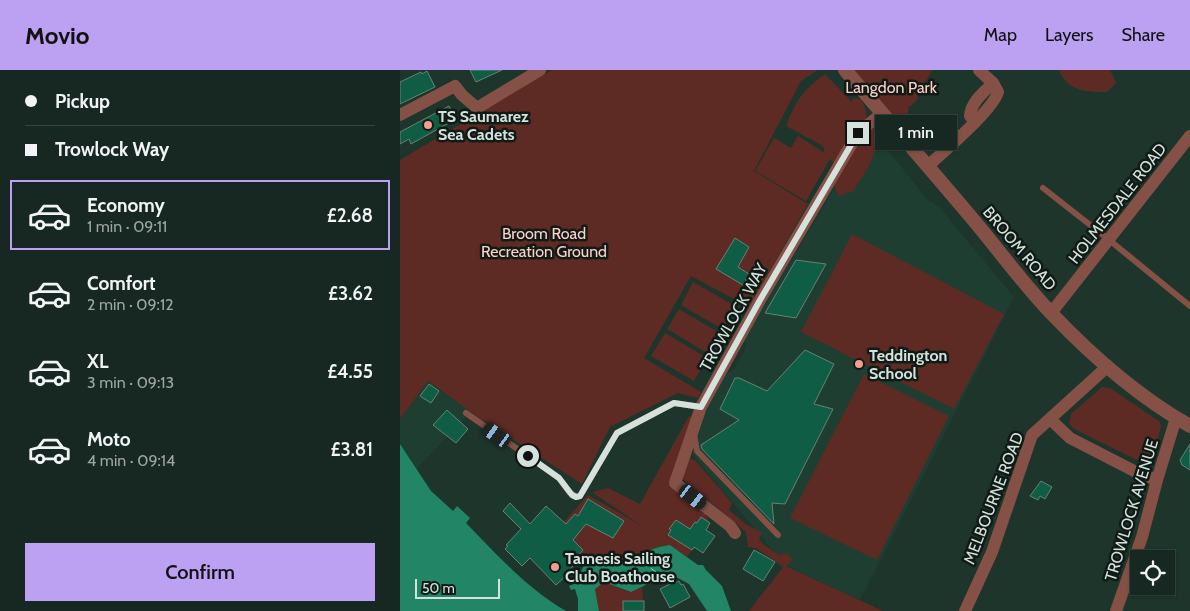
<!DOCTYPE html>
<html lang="en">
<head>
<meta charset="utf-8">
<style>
	body { margin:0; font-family:Cabin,sans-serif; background:#23342e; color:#f1f3f6; height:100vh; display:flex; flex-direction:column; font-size:19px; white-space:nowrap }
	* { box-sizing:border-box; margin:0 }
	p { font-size:16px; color:#9ea6a5 }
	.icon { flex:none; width:28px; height:28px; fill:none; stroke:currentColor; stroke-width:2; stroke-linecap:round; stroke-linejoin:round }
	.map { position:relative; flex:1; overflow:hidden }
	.details { display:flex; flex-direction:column; background:#162821; width:400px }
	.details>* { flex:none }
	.guide { display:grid; align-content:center; height:110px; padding:0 25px; background:#162821 }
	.controls { position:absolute; left:730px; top:480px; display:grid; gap:10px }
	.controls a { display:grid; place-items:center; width:45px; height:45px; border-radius:0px; background:#162821; box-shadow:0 1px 4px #0004,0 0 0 1px #35443f; font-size:25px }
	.scale { position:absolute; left:15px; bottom:12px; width:85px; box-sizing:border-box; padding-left:5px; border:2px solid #d4e2db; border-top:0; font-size:14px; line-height:18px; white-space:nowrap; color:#d4e2db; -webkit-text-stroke:4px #101a16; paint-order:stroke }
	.end { position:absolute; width:22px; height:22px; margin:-11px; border:6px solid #d4e2db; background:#111; box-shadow:0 0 0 2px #111 }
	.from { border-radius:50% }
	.bubble { position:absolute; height:35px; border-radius:0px; background:#162821; box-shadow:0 1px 4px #0004,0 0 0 1px #35443f; font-size:16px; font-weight:600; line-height:35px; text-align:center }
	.car { position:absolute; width:15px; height:30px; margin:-15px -8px; border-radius:6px; box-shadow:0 0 4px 1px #0007; background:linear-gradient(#222 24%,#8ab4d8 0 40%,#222 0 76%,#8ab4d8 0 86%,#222 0) }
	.guide b { display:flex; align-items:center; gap:18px; height:48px; font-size:19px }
	.guide b+b { border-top:1px solid #35443f }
	.guide i { width:12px; height:12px; background:#f1f3f6 }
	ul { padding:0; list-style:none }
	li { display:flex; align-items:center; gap:15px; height:70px; margin:0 10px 8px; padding:0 15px; border:2px solid transparent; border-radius:0px }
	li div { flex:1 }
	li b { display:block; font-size:19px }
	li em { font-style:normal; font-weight:600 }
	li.selected { border-color:#bca0f2 }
	li>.icon { width:45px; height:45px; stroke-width:1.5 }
	.primary-button { display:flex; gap:10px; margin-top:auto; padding:10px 25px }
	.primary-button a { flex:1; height:58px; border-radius:0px; background:#bca0f2; color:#111; font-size:20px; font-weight:600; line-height:58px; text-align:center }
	header { display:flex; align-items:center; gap:30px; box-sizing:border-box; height:70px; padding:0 25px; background:#bca0f2; color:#111 }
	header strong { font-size:24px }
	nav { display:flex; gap:28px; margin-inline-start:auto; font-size:18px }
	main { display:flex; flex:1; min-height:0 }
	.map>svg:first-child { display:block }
</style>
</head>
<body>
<header>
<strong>Movio</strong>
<nav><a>Map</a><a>Layers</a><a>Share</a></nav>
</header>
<main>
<section class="details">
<div class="guide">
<b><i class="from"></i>Pickup</b>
<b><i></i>Trowlock Way</b>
</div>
<ul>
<li class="selected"><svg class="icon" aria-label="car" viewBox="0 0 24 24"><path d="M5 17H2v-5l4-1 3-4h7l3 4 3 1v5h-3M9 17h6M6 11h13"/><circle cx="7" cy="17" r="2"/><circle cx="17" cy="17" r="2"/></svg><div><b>Economy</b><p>1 min · 09:11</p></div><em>£2.68</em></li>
<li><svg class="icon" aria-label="car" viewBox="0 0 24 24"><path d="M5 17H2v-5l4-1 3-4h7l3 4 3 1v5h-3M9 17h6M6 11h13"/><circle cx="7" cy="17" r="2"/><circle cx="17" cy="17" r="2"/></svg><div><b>Comfort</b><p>2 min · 09:12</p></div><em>£3.62</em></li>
<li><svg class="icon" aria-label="car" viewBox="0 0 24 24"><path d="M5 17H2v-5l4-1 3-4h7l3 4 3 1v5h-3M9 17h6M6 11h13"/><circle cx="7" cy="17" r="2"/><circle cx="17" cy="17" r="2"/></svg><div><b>XL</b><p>3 min · 09:13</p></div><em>£4.55</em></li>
<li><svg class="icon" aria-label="car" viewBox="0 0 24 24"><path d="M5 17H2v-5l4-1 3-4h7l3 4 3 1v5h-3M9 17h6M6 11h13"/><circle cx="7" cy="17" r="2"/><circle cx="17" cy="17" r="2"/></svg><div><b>Moto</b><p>4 min · 09:14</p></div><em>£3.81</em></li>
</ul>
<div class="primary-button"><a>Confirm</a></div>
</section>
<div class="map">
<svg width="790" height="541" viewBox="0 0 790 541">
	<rect width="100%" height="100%" fill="#1e352c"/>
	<g fill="#1e3e32">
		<polygon points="476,65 527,129 540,138 614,227 460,530 385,495 292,384 306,343 324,305 335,298 346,278 346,266 464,69"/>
		<polygon points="27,311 71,342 16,399 0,374 0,349"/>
	</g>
	<g fill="#5d2b23">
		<polygon points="152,0 418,0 401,11 354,101 408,134 349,237 291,206 244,288 301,322 298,328 278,323 210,357 182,414 78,347 28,311 0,349 0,90"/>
		<polygon points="452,0 532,0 527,9 517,20 518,29 509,37 506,54 496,52"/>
		<path d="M659 0H710L716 13 707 22C688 22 667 22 659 0Z"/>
		<path d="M425 4 451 31 454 28 462 30 466 41 467 58 477 59 485 74 475 82 467 100 453 121 439 126 434 115 435 94 430 89 406 131 355 101 374 68 391 78 398 66 425 83 423 76 386 56C396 30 403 20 425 4Z"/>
		<polygon points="452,164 604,244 554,339 401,262"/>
		<polygon points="293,212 337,237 324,260 281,235"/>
		<polygon points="279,239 321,264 309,284 267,259"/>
		<polygon points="265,263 307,288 294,311 251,286"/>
		<polygon points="464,304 549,346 477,490 390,448"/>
		<polygon points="702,317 710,318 760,352 761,356 752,394 745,394 674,359 669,353 671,344"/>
		<polygon points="289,346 294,348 272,415 304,442 310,453 287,487 270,475 246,481 230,494 195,489 186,493 177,491 155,471 153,464 188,425 242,456 192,422 208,418 240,434"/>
		<polygon points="287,387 296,391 332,433 329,440 346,454 362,463 359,469 363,474 379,485 387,483 393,490 386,496 483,541 349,541 383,497 356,478 348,477 346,462 283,409"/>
		<polygon points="204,512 230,522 242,517 244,541 199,541 195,518"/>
	</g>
	<g fill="#228566">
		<path d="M0 374 31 421 53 441 57 436 70 448 66 453C97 485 127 518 166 541H0Z"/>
		<path d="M270 475 298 495H303L306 500 322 516 331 541H307L289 514 267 502 255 508 250 513 231 522 204 512 195 519 199 541H178V529L175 519 171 520 169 516 175 513 185 493 184 488 188 484 195 489 230 494C242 483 253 477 270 475Z"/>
	</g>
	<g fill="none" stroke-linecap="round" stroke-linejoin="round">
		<polyline stroke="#69e8bb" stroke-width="1" stroke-dasharray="6 5" stroke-linecap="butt" points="242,492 256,502"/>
	</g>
	<g fill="#105d46" stroke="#678176">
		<polygon points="70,0 102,0 76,12"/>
		<polygon points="27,1 35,17 0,34 0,12 21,2 22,4"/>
		<polygon points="49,36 56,49 11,74 9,69 0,74 0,62"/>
		<polygon points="335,168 349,177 338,197 349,204 343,215 316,199"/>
		<polygon points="396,190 426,194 396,248 365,243"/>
		<polygon points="405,280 434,294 414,334 433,339 385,434 372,433 374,454 302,379 301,375 339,350 320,339 335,308 339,308 367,321"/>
		<polygon points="29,314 39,321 31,333 20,326"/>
		<polygon points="47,340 68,359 56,373 33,355"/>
		<polygon points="790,374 790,400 782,395 780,390"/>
		<polygon points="641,411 652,417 645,429 640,426 638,430 630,426"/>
		<polygon points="188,429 224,451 213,468 186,454 173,470 183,480 175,489 177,491 168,502 169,503 156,515 130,488 122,496 105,479 108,476 106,475 121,459 103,441 110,433 130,454 146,436 166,454 175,444 178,446"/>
		<polygon points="301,447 310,453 306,460 315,466 303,483 294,477 292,480 268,465 271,460 269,459 276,450 290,459 295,452 297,453"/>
		<polygon points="354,480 375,492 363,511 343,499"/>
		<polygon points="279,511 281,515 283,514 290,527 270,538 260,519 274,512 275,513"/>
		<rect x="223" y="531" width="21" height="10"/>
	</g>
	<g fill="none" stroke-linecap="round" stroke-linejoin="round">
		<g stroke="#855147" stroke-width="6">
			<polyline points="643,118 708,169 790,236"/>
			<polyline points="66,343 159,408 169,422 177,427 180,426 217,363 274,333 301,337"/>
			<polyline points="294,364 297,381 378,465"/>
		</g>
		<g stroke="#855147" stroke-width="12">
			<polyline points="0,45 55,16 62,25 77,38 140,0"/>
			<path d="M575 52 570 46C571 32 584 22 593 13"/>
			<path d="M528 96C545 80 593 40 598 22L593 13 579 0"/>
			<polyline points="651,243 790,66"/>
			<polyline points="650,349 670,368 740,404 757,410"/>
			<polyline points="335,463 330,456 275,413 301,337 360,230 458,63 482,43"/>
			<polyline points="565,541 592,482 632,365 708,296"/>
			<polyline points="716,541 742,467 757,410 776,348"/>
		</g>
		<path stroke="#855147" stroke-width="14" d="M445 0C489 51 533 102 576 153 601 183 625 216 652 244 692 286 739 327 790 356"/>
	</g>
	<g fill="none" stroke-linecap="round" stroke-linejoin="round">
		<polyline stroke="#d4e2db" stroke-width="6" points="128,386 159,408 172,425 176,427 180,426 217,363 274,333 301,337 360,230 458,63"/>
	</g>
	<g fill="#f49d8d" stroke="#101a16" stroke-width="2">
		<circle cx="28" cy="55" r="5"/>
		<circle cx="459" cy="294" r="5"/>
		<circle cx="155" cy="497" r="5"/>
	</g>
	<g text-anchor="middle" stroke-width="5" stroke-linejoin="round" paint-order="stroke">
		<g font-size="16" fill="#fed1c8" stroke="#101a16">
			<text x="491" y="23">Langdon Park</text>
			<text x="144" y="169">Broom Road<tspan x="144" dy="18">Recreation Ground</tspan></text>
		</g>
		<g font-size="16" font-weight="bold" fill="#d4e2db" stroke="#101a16" text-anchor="start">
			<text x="38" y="52">TS Saumarez<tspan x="38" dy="18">Sea Cadets</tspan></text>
			<text x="469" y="291">Teddington<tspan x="469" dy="18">School</tspan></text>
			<text x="165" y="494">Tamesis Sailing<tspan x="165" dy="18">Club Boathouse</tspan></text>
		</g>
		<g font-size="16" fill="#d4e2db" stroke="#101a16">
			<text transform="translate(717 133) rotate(-52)" y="6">HOLMESDALE ROAD</text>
			<text transform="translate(620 178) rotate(50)" y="6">BROOM ROAD</text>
			<text transform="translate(333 247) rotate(-61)" y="6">TROWLOCK WAY</text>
			<text transform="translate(593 428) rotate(-69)" y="6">MELBOURNE ROAD</text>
			<text transform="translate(731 440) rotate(-73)" y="6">TROWLOCK AVENUE</text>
		</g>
	</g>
</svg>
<div class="controls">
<a><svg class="icon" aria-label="locate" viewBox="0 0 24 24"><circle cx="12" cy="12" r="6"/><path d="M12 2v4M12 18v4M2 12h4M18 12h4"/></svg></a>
</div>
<div class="scale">50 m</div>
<i class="end from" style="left:128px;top:386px"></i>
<i class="end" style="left:458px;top:63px"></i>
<div class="bubble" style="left:475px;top:45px;width:82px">1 min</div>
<i class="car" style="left:97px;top:365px;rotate:305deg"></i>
<i class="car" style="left:293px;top:427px;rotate:128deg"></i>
</div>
</main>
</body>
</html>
